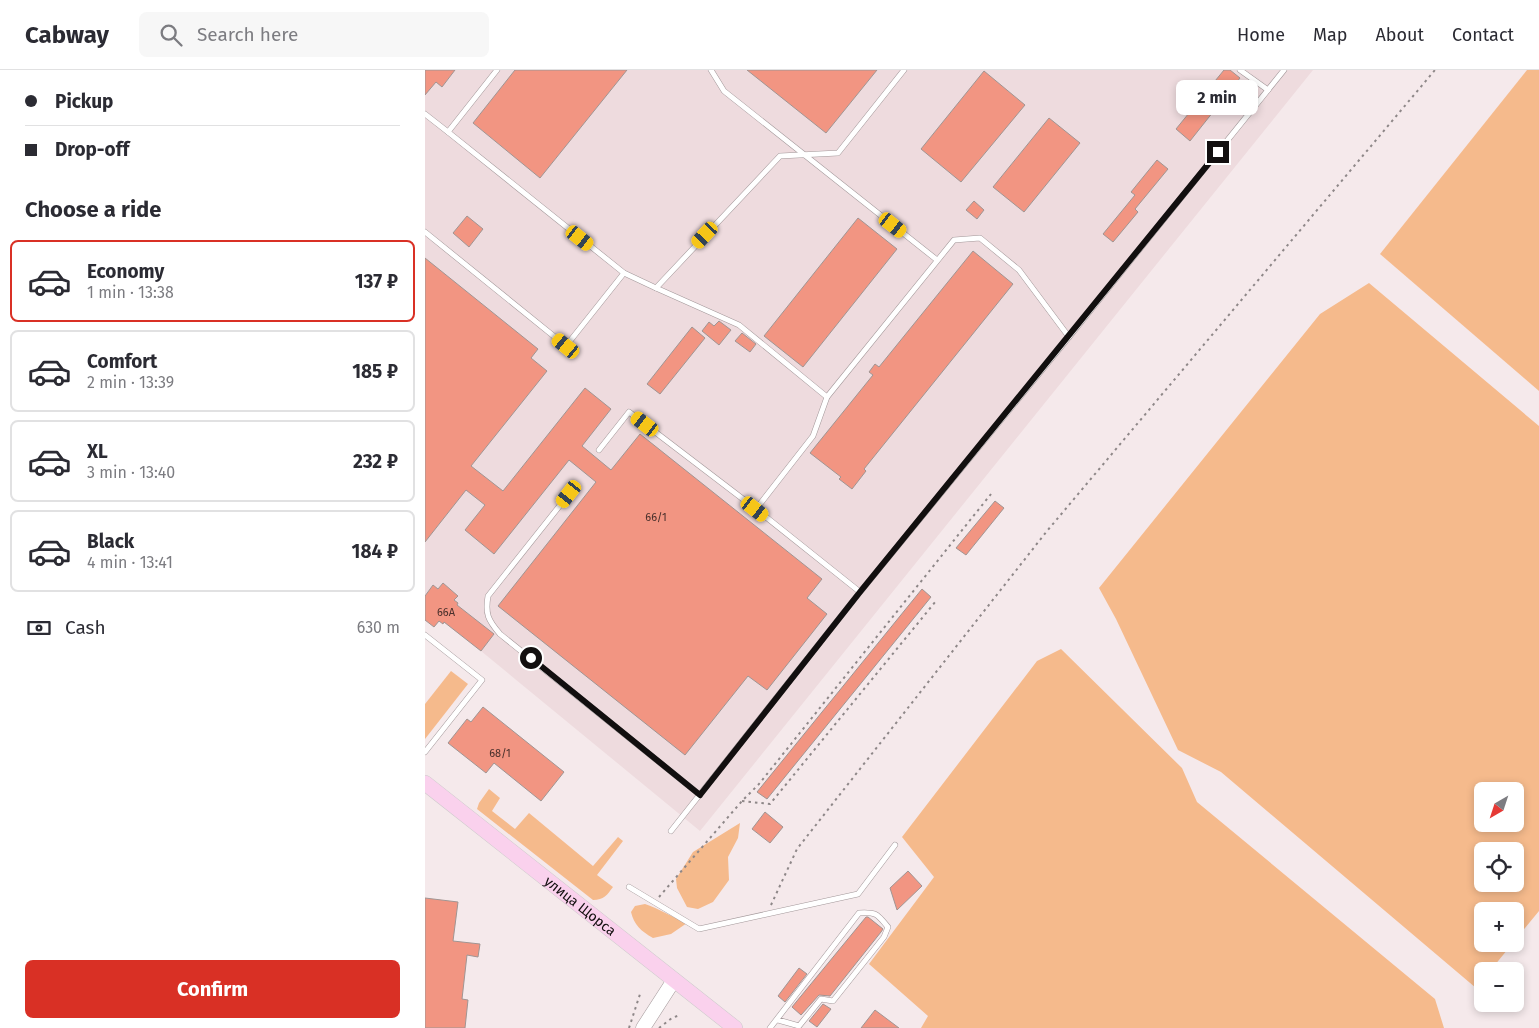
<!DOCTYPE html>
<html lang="en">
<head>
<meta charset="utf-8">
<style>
	body { margin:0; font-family:"Fira Sans",sans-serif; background:#f7f7f7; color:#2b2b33; height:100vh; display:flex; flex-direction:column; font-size:19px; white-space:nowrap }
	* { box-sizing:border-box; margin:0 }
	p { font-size:16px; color:#7c7c81 }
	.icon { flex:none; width:28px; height:28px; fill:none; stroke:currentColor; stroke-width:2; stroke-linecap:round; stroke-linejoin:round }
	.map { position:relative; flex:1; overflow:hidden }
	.drawer { display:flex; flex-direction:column; background:#fff; width:425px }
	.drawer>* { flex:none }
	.top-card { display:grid; align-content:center; height:110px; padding:0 25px; background:#fff }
	.needle { width:32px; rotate:219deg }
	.tools { position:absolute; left:1049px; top:712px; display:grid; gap:10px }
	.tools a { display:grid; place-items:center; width:50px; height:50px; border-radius:8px; background:#fff; box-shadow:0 2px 8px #0003; font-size:25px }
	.end { position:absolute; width:22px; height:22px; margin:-11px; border:6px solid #120f0f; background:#fff; box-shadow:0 0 0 2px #fff }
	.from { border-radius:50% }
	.bubble { position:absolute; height:35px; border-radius:8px; background:#fff; box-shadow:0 2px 8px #0003; font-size:16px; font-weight:700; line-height:35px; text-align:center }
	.car { position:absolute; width:15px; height:30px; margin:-15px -8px; border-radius:6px; box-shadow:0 0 4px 1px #0007; background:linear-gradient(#f5c518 24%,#345 0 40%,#f5c518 0 76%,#345 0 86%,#f5c518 0) }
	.top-card b { display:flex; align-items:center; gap:18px; height:48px; font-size:19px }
	.top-card b+b { border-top:1px solid #e1e1e2 }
	.top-card i { width:12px; height:12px; background:#2b2b33 }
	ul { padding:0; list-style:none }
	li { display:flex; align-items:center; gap:15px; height:82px; margin:0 10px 8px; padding:0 15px; border:2px solid #e1e1e2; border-radius:8px }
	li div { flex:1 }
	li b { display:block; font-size:19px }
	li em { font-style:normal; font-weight:700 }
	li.active { border-color:#d93025 }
	li>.icon { width:45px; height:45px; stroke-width:1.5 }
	h2 { padding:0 25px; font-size:22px; line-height:60px }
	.pay { display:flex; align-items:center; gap:12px; height:55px; padding:0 25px; font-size:19px }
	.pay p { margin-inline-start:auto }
	.primary-button { display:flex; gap:10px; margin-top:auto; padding:10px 25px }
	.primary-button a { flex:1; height:58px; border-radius:8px; background:#d93025; color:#fff; font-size:20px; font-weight:700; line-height:58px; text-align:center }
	header { display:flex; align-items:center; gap:30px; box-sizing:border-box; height:70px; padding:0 25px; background:#fff; border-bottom:1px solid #e1e1e2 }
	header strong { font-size:24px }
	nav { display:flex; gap:28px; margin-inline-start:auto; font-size:18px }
	.search { width:350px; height:45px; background:#f7f7f7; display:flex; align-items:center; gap:12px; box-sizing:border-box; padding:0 18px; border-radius:8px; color:#7c7c81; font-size:19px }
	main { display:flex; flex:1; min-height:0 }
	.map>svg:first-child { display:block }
</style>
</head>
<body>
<header>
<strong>Cabway</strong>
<div class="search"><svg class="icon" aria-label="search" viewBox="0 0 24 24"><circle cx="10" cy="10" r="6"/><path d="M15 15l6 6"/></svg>Search here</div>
<nav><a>Home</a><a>Map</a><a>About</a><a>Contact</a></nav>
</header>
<main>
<section class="drawer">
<div class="top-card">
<b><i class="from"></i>Pickup</b>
<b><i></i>Drop-off</b>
</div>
<h2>Choose a ride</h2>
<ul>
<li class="active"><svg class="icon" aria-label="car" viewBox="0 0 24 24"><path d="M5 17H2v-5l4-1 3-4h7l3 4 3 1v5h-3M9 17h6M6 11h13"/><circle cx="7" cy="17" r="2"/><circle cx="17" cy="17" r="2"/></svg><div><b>Economy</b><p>1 min · 13:38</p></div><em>137 ₽</em></li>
<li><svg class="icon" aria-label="car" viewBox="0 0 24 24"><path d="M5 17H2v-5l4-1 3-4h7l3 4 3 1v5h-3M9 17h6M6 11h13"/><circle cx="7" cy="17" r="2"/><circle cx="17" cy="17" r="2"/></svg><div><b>Comfort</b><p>2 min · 13:39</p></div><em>185 ₽</em></li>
<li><svg class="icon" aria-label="car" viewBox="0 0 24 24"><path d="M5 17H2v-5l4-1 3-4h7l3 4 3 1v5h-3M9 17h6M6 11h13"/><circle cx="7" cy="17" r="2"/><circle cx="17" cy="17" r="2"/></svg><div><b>XL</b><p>3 min · 13:40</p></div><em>232 ₽</em></li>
<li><svg class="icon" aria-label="car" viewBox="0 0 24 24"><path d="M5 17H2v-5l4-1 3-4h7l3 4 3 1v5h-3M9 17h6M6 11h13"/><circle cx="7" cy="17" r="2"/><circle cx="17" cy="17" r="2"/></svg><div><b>Black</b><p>4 min · 13:41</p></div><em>184 ₽</em></li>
</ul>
<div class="pay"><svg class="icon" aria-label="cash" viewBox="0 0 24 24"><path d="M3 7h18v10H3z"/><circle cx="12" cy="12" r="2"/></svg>Cash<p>630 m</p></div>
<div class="primary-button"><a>Confirm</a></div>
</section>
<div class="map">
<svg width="1114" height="958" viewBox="0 0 1114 958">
	<rect width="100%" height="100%" fill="#f5e9eb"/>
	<polygon fill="#eedbde" points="0,0 888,0 275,761 56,581 69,564 32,535 33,533 29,530 33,525 18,513 13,519 8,515 0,526"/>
	<g fill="#f5ba8c" fill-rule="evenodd">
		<polygon points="1102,0 1114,0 1114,321 955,184"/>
		<path d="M944 213 1114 356V841L1090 870V841H1058V874H1087L1065 901H1058L1057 911 1051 918 796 702 753 680 691 549 674 518 895 244ZM1058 721H1090V754H1058ZM1058 781H1090V814H1058Z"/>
		<polygon points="636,579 757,698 772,732 1010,929 1019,958 496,958 503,946 444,894 509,807 477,767 612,591"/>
		<polygon points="26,601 43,614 0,669 0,634"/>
		<path d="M64 719 75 728 67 741 90 759 104 743 168 796 193 767 198 771 172 805 188 817C182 825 179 830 168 830L52 739 54 733Z"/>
		<polygon points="315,753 313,768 303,787 304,810 288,832 273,839 262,837 252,818 251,809 268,782"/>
		<path d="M220 834C235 839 247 847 262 853L246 864 228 868C216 861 209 855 206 842L210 836Z"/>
	</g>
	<g fill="#f29582" stroke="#a09593">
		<polygon points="0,0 30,0 17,17 11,12 0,25"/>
		<polygon points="90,0 202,0 115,108 48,53"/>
		<polygon points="322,0 452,0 401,63"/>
		<polygon points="799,0 805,0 815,8 765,71 751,59"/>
		<polygon points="559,1 600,35 536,112 496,79"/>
		<polygon points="624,48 655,73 599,142 568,117"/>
		<polygon points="732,90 743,99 710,139 713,142 688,172 678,164 710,125 706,122"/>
		<polygon points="549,131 559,140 552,149 541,140"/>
		<polygon points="42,146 58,159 44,177 28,163"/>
		<polygon points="433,148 472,179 378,297 339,266"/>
		<polygon points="548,181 588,214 439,399 441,401 427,419 414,409 416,407 385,383 448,305 444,302 450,294 454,297"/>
		<polygon points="0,188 113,279 106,288 122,301 46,396 78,421 160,318 186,339 157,376 186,400 215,364 397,509 382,528 402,544 342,620 323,606 260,685 73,536 171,412 144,390 69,484 40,460 60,435 41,420 0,472"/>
		<polygon points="294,251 306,260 294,275 277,261 284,252 289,256"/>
		<polygon points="267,257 280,268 235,324 222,314"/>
		<polygon points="317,263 331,274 325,282 310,271"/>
		<polygon points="570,431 579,438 541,485 531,478"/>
		<polygon points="18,513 33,526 29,530 33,533 32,535 69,564 56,581 19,552 18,554 14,551 9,557 0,550 0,526 8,515 13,519"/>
		<polygon points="497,519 506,527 342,729 332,722"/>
		<polygon points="58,637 139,702 116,731 69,693 61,703 23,673 42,649 46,652"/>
		<polygon points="340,742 358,757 345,773 327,759"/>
		<polygon points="483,801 497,816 472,840 465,818"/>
		<polygon points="0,828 33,832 28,871 55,874 53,887 42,885 37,929 43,930 40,958 0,958"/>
		<polygon points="441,847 443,847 458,859 456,862 405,926 394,925 376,945 367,937"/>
		<polygon points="374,898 382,904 360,932 353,926"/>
		<polygon points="398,934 406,939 392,957 384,951"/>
		<polygon points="450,940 474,958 436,958"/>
	</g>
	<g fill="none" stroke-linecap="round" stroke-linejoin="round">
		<g stroke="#a29799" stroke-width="6">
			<g id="lane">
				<polyline points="286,0 299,21 512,190"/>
				<polyline points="815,0 843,20"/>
				<polyline points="0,44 23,62"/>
				<polyline points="0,162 141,276 199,203 23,62 72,0"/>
				<polyline points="199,203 231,218 355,86 413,83 479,0"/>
				<polyline points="231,218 314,255 402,327 388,366 331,439"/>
				<polyline points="402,327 529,170 555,168 594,200 644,267 859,0"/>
				<polyline points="174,380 204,342 331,439 435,522 246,761"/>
				<path d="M144 424 63 526C60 544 63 550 75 564L275 725"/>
				<polyline points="435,522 644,267"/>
				<polyline points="0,565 57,610 0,682"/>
				<polyline points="204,817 274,859 433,824 470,775"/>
				<path d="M345 958 434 843C452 842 452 844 463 857L459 867 408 931 396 929 374 956 353 950"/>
			</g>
		</g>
		<g stroke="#a29799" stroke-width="15">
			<polyline id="secondary" points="218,958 249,910"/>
		</g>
		<g stroke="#cbcaca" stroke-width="16">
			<g id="primary">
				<path id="s1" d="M0 713 310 958"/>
			</g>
		</g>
		<g stroke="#8e8788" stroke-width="2" stroke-dasharray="2.5 4" stroke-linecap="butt">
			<polyline points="317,731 345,734 511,531"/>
			<polyline points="234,827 317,731 334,714 566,424"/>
			<polyline points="346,835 372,779 622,461 1010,0"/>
			<polyline points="204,958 216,921"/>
			<polyline points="234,958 247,948 255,945"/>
		</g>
		<use href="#lane" stroke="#fff" stroke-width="5"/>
		<use href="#secondary" stroke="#fff" stroke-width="14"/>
		<use href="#primary" stroke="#fad1ed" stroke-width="15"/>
	</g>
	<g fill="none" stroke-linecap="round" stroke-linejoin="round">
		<polyline stroke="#120f0f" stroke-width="6" points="106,588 275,725 435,522 793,82"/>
	</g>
	<g text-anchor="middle" stroke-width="4.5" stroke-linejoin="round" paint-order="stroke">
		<g font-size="11" fill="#4a302c">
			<text x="231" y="451">66/1</text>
			<text x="21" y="546">66А</text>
			<text x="75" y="687">68/1</text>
		</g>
		<g font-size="14" fill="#120f0f" stroke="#fff">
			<text dy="5" stroke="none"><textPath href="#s1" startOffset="198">улица Щорса</textPath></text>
		</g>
	</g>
</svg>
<div class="tools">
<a><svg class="needle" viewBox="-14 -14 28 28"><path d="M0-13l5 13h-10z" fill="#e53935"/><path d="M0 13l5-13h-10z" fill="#7c7c81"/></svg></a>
<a><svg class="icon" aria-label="locate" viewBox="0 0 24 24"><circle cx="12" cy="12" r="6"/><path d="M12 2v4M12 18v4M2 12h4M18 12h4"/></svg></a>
<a>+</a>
<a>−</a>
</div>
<i class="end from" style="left:106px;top:588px"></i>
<i class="end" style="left:793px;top:82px"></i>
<div class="bubble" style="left:751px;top:10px;width:82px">2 min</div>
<i class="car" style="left:468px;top:155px;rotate:128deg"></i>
<i class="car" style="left:280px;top:165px;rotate:223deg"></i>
<i class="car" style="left:155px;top:168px;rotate:128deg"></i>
<i class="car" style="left:141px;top:276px;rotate:309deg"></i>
<i class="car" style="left:220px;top:354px;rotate:307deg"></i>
<i class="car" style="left:144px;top:424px;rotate:218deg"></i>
<i class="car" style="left:330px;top:439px;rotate:128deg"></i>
</div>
</main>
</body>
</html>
